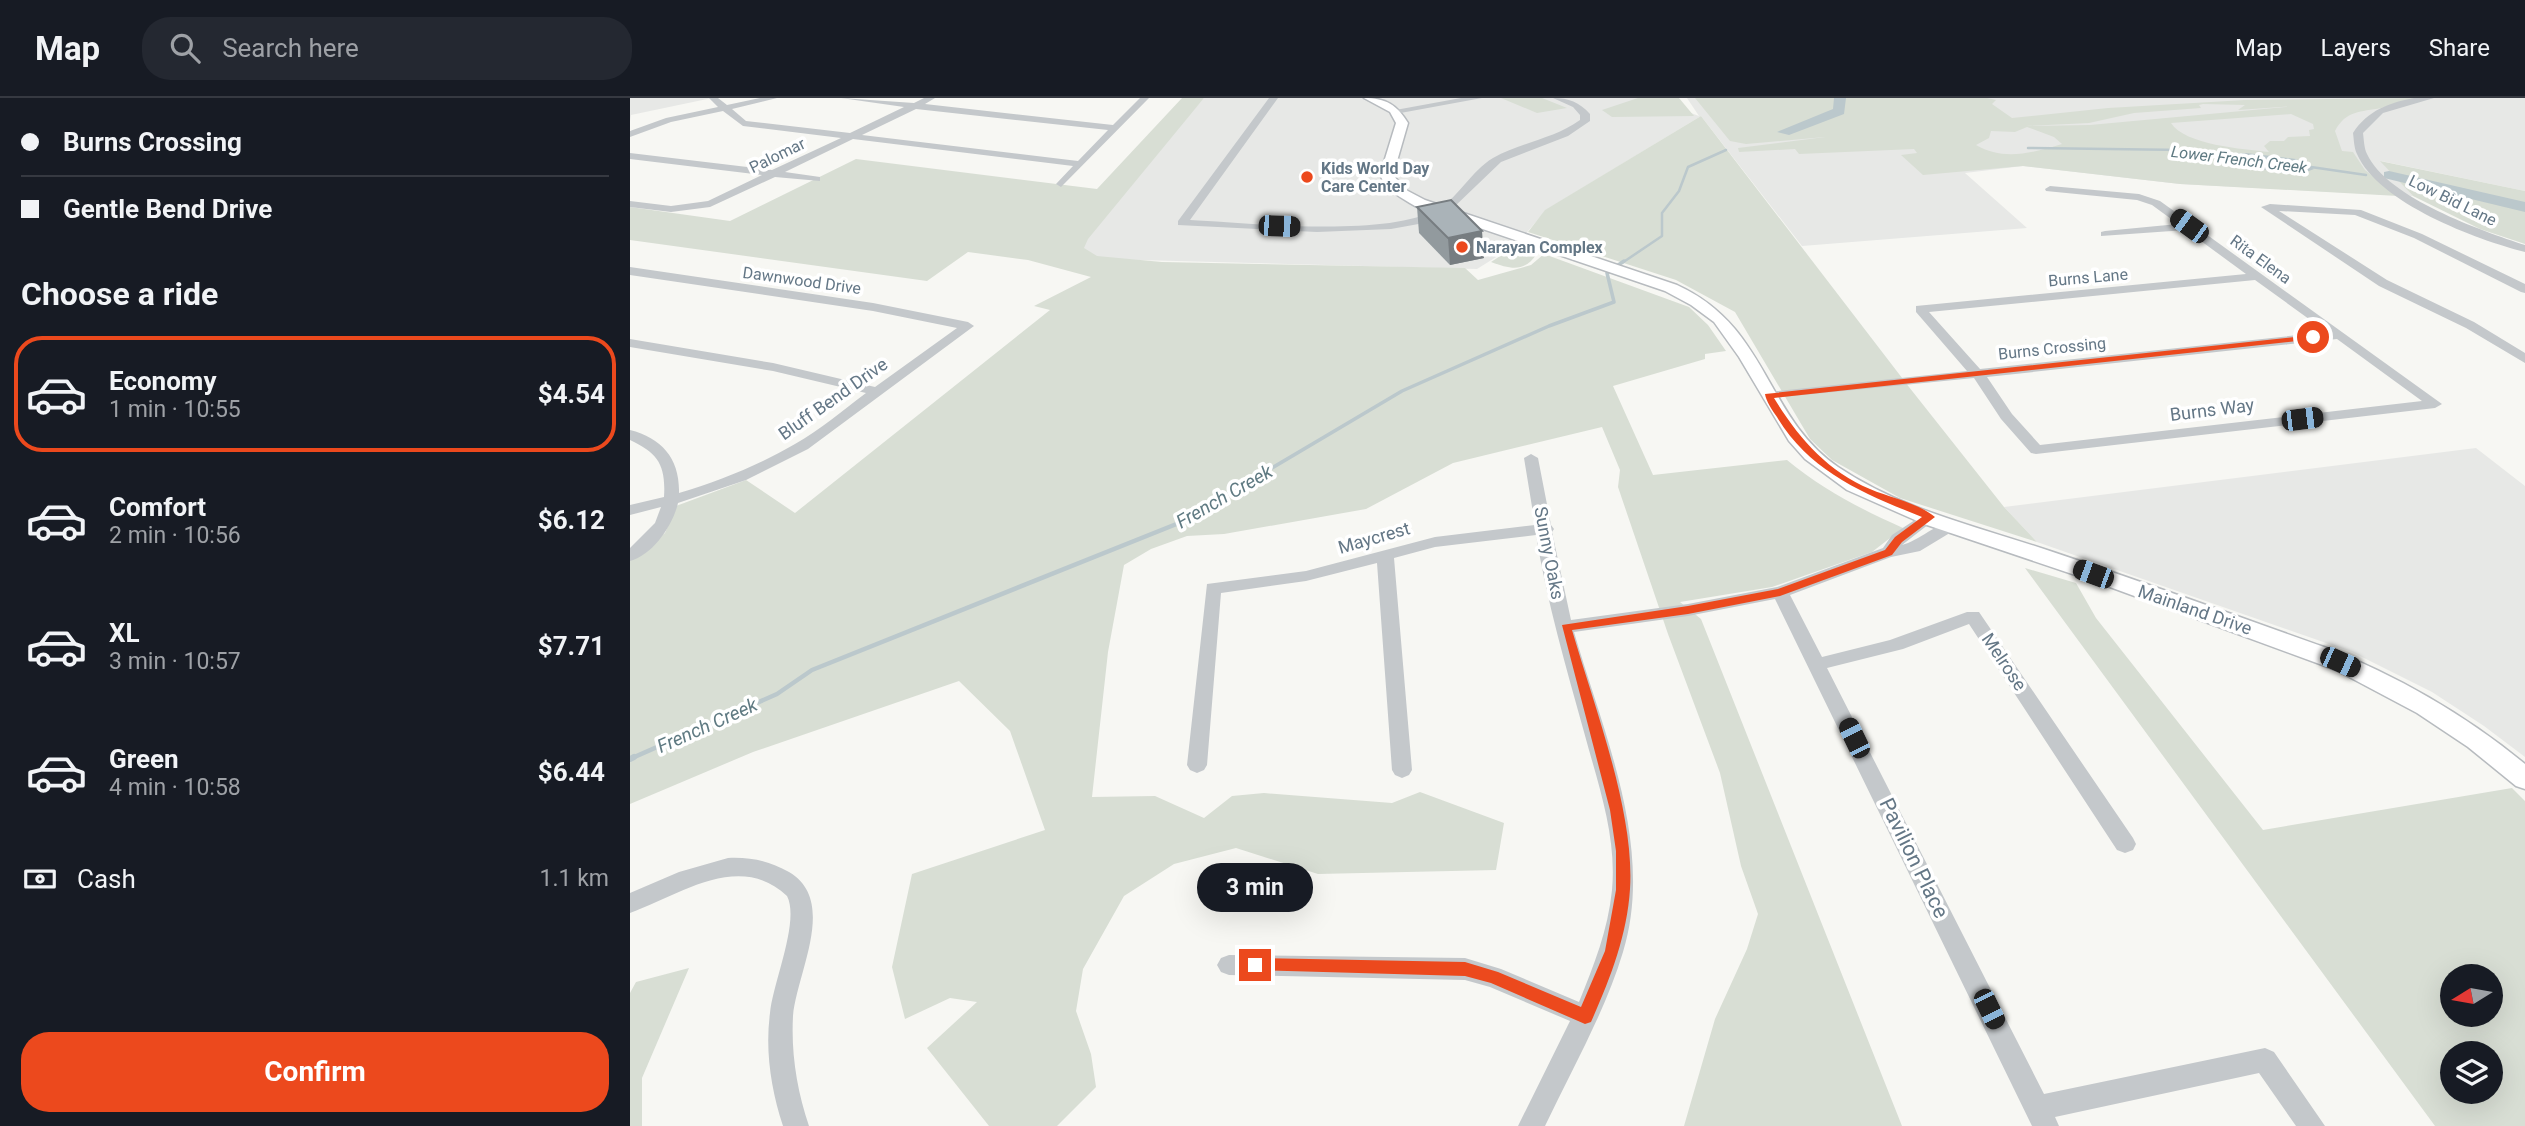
<!DOCTYPE html>
<html lang="en">
<head>
<meta charset="utf-8">
<style>
	body { margin:0; font-family:Roboto,sans-serif; background:#242831; color:#f1f3f6; height:100vh; display:flex; flex-direction:column; font-size:26px; white-space:nowrap }
	* { box-sizing:border-box; margin:0 }
	p { font-size:23px; color:#9ea1a6 }
	.icon { flex:none; width:38px; height:38px; fill:none; stroke:currentColor; stroke-width:2; stroke-linecap:round; stroke-linejoin:round }
	.map { position:relative; flex:1; overflow:hidden }
	.sheet { display:flex; flex-direction:column; background:#171b24; width:630px }
	.sheet>* { flex:none }
	.top-card { display:grid; align-content:center; height:154px; padding:0 21px; background:#171b24 }
	.needle { width:46px; rotate:259deg }
	.tools { position:absolute; left:1810px; top:866px; display:grid; gap:14px }
	.tools a { display:grid; place-items:center; width:63px; height:63px; border-radius:50%; background:#171b24; box-shadow:0 7px 28px #0002; font-size:35px }
	.end { position:absolute; width:32px; height:32px; margin:-16px; border:9px solid #ec491d; background:#fff; box-shadow:0 0 0 4px #fff }
	.from { border-radius:50% }
	.bubble { position:absolute; height:49px; border-radius:24px; background:#171b24; box-shadow:0 7px 28px #0002; font-size:23px; font-weight:700; line-height:49px; text-align:center }
	.car { position:absolute; width:21px; height:42px; margin:-21px -10px; border-radius:9px; box-shadow:0 0 5px 2px #0007; background:linear-gradient(#222 24%,#8ab4d8 0 40%,#222 0 76%,#8ab4d8 0 86%,#222 0) }
	.top-card b { display:flex; align-items:center; gap:24px; height:66px; font-size:26px }
	.top-card b+b { border-top:2px solid #363941 }
	.top-card i { width:18px; height:18px; background:#f1f3f6 }
	ul { padding:0; list-style:none }
	li { display:flex; align-items:center; gap:21px; height:116px; margin:0 14px 10px; padding:0 7px; border:4px solid transparent; border-radius:28px }
	li div { flex:1 }
	li b { display:block; font-size:26px }
	li em { font-style:normal; font-weight:700 }
	li.on { border-color:#ec491d }
	li>.icon { width:63px; height:63px; stroke-width:1.5 }
	h2 { padding:0 21px; font-size:32px; line-height:84px }
	.pay { display:flex; align-items:center; gap:18px; height:77px; padding:0 21px; font-size:26px }
	.pay p { margin-inline-start:auto }
	.cta { display:flex; gap:14px; margin-top:auto; padding:14px 21px }
	.cta a { flex:1; height:80px; border-radius:28px; background:#ec491d; color:#fff; font-size:28px; font-weight:700; line-height:80px; text-align:center }
	header { display:flex; align-items:center; gap:42px; box-sizing:border-box; height:98px; padding:0 35px; background:#171b24; border-bottom:2px solid #363941 }
	header strong { font-size:33px }
	nav { display:flex; gap:38px; margin-inline-start:auto; font-size:24px }
	.search { width:490px; height:63px; background:#242831; display:flex; align-items:center; gap:18px; box-sizing:border-box; padding:0 24px; border-radius:28px; color:#9ea1a6; font-size:26px }
	main { display:flex; flex:1; min-height:0 }
	.map>svg:first-child { display:block }
</style>
</head>
<body>
<header>
<strong>Map</strong>
<div class="search"><svg class="icon" aria-label="search" viewBox="0 0 24 24"><circle cx="10" cy="10" r="6"/><path d="M15 15l6 6"/></svg>Search here</div>
<nav><a>Map</a><a>Layers</a><a>Share</a></nav>
</header>
<main>
<section class="sheet">
<div class="top-card">
<b><i class="from"></i>Burns Crossing</b>
<b><i></i>Gentle Bend Drive</b>
</div>
<h2>Choose a ride</h2>
<ul>
<li class="on"><svg class="icon" aria-label="car" viewBox="0 0 24 24"><path d="M5 17H2v-5l4-1 3-4h7l3 4 3 1v5h-3M9 17h6M6 11h13"/><circle cx="7" cy="17" r="2"/><circle cx="17" cy="17" r="2"/></svg><div><b>Economy</b><p>1 min · 10:55</p></div><em>$4.54</em></li>
<li><svg class="icon" aria-label="car" viewBox="0 0 24 24"><path d="M5 17H2v-5l4-1 3-4h7l3 4 3 1v5h-3M9 17h6M6 11h13"/><circle cx="7" cy="17" r="2"/><circle cx="17" cy="17" r="2"/></svg><div><b>Comfort</b><p>2 min · 10:56</p></div><em>$6.12</em></li>
<li><svg class="icon" aria-label="car" viewBox="0 0 24 24"><path d="M5 17H2v-5l4-1 3-4h7l3 4 3 1v5h-3M9 17h6M6 11h13"/><circle cx="7" cy="17" r="2"/><circle cx="17" cy="17" r="2"/></svg><div><b>XL</b><p>3 min · 10:57</p></div><em>$7.71</em></li>
<li><svg class="icon" aria-label="car" viewBox="0 0 24 24"><path d="M5 17H2v-5l4-1 3-4h7l3 4 3 1v5h-3M9 17h6M6 11h13"/><circle cx="7" cy="17" r="2"/><circle cx="17" cy="17" r="2"/></svg><div><b>Green</b><p>4 min · 10:58</p></div><em>$6.44</em></li>
</ul>
<div class="pay"><svg class="icon" aria-label="cash" viewBox="0 0 24 24"><path d="M3 7h18v10H3z"/><circle cx="12" cy="12" r="2"/></svg>Cash<p>1.1 km</p></div>
<div class="cta"><a>Confirm</a></div>
</section>
<div class="map">
<svg width="1895" height="1028" viewBox="0 0 1895 1028">
	<rect width="100%" height="100%" fill="#f7f7f3"/>
	<g fill="#e7e8e6">
		<polygon points="0,0 82,0 1,17 0,23"/>
		<polygon points="574,0 1021,0 1069,18 1057,0 1895,0 1895,93 1751,63 1783,98 1550,86 1393,68 1335,75 1397,130 1172,148 1071,18 916,112 887,146 847,171 433,160"/>
		<polygon points="1846,350 1895,388 1895,659 1854,628 1802,594 1722,554 1407,444 1374,409"/>
	</g>
	<g fill="#d8ded4" fill-rule="evenodd">
		<path d="M552 0H574L458 141 454 150 467 158 532 164 835 170 848 182 901 167 914 156 1059 209 1078 227 1096 253 1075 256V261L983 288 1023 377 1157 362C1193 392 1231 411 1273 430L1242 454 1142 489 1050 504 1071 521 1272 1028H1054L1085 921 1117 851 1128 816 1111 768 1090 675 1038 536 988 389 990 372 972 329 823 365 736 411 594 436 557 438 521 451 494 467 478 554 462 699 525 698 574 720 602 698 634 695 762 705 790 694 874 725 866 772 688 776 606 750 544 766 494 798 453 871 446 913 461 956 466 989 427 1028H359L297 950 347 904 320 900 275 921 262 869 282 776 415 732 380 633 329 583 123 654 0 706V462L35 435 46 408 116 382 165 415 420 212 404 208 461 179 398 162 338 154 297 183 0 142V109L100 123 226 61 467 91Z"/>
		<polygon points="871,0 912,0 937,10 907,15"/>
		<polygon points="1008,0 1049,0 1064,18 982,19 972,12"/>
		<path d="M1065 0H1357L1366 2 1362 6 1382 20 1478 10 1615 2 1789 0C1776 3 1764 7 1751 10 1731 14 1716 12 1705 33L1712 53 1723 54 1735 72 1768 98 1550 86 1393 68 1293 77 1271 57 1287 55 1284 51 1169 56 1165 51 1109 54 1108 50 1195 39 1116 46 1100 43ZM1573 6 1615 7 1608 12 1665 8 1460 27 1396 28 1459 25 1504 15 1571 10 1569 7ZM1661 16 1683 26 1684 31 1679 32 1680 38 1658 39 1654 43H1640L1634 48 1639 54C1613 51 1555 47 1541 25ZM1397 29 1424 39 1432 46C1403 55 1373 63 1346 47L1359 40 1361 33 1385 34Z"/>
		<polygon points="1071,18 1279,289 1374,409 1407,444 1270,400 1202,362 1180,341 1105,214 1046,182 898,134 915,112"/>
		<polygon points="1750,63 1895,93 1895,146 1850,131 1783,98"/>
		<path d="M890 145 910 151C896 175 883 172 861 164Z"/>
		<path d="M1395 470 1446 485 1466 520 1633 732 1882 690 1895 703V1028H1805ZM1860 878V917H1822V878ZM1822 956H1860V994H1822Z"/>
		<polygon points="59,870 12,980 12,1028 0,1028 0,895 6,884"/>
	</g>
	<path fill="#bbc8cc" d="M1616 55 1666 61 1684 71C1658 83 1615 67 1590 56Z"/>
	<g fill="none" stroke-linecap="round" stroke-linejoin="round">
		<g stroke="#bbc8cc" stroke-width="2.5">
			<polyline points="1398,50 1554,52 1596,57"/>
			<polyline points="1681,69 1736,77"/>
			<polyline points="992,165 1032,138 1032,115 1049,93 1058,69 1096,52"/>
		</g>
		<polyline stroke="#bbc8cc" stroke-width="3.5" points="625,380 772,293 919,228 984,204 977,175 994,163"/>
		<polyline stroke="#bbc8cc" stroke-width="4.5" points="0,661 147,596 182,572 549,425 628,378"/>
		<polyline stroke="#bbc8cc" stroke-width="6" points="0,661 4,659"/>
		<g fill="#bbc8cc" fill-rule="evenodd">
			<polygon points="1204,0 1216,0 1214,16 1159,37 1147,34 1203,11"/>
			<polygon points="1759,73 1895,104 1895,114 1754,80 1754,74"/>
		</g>
		<g stroke="#b7bbbf" stroke-width="3">
			<path id="major" d="M734 0C756 0 767 7 778 25L763 77 776 92 795 102 1047 187C1139 229 1134 318 1208 369 1270 411 1345 428 1414 451 1508 482 1601 516 1694 549 1768 578 1834 616 1895 666V691L1886 688 1838 649 1787 615 1706 572 1469 485 1294 426 1217 392 1175 361 1159 343 1109 259 1084 224 1061 207 1035 193 785 108C770 99 757 93 750 77L766 25 760 14Z"/>
		</g>
		<g fill="#c4c8cb" fill-rule="evenodd">
			<path d="M79 0H88L97 7 130 0H147L102 11 116 23 220 35 274 9 211 0 284 5 294 0H305L295 6 483 27 510 0H519L431 89 426 86 443 68 223 41 155 74 190 79V83L145 79 80 109 41 114 0 109V103L41 108 78 103 132 77 0 61V55L142 72 211 40 113 28 93 13 41 24 0 39V33L36 20 88 9ZM286 11 478 32 448 63 232 37Z"/>
			<path d="M639 0H648L560 122C621 125 756 140 808 111 830 98 841 73 863 60 891 44 924 41 950 22V17L943 9 923 0C939 0 949 4 960 16V23L938 38 871 64 823 110 794 125 761 131 687 134 548 127V123Z"/>
			<polygon points="831,0 852,0 765,16 760,13"/>
			<path d="M1784 0H1804L1753 15 1733 35C1734 42 1734 50 1737 56 1757 100 1852 133 1895 147V154C1847 142 1748 105 1727 56 1724 50 1724 42 1723 35 1738 12 1759 5 1784 0Z"/>
			<path d="M1420 88 1509 96 1530 103 1812 306 1805 310 1406 356 1401 355 1371 321 1344 280 1133 301V295L1138 294 1337 273 1286 214V208L1616 176 1556 132 1471 138V134L1475 133 1548 126 1522 107 1507 102 1416 93 1415 91ZM1625 182 1697 234 1350 271 1299 214ZM1707 241 1792 303 1410 347 1382 316 1357 279Z"/>
			<polygon points="1640,106 1731,112 1792,136 1895,186 1895,195 1891,194 1784,140 1725,117 1649,113 1757,182 1844,224 1895,255 1895,265 1836,230 1749,188 1631,109"/>
			<path d="M0 169 243 205 338 224 344 228 178 351 116 382 48 405C43 427 23 457 0 463V450L25 425 31 409 0 417V407L34 399C36 367 28 355 0 342V332C32 340 50 361 49 395 89 383 129 367 165 346 190 332 213 312 236 295L143 273 0 249V241L143 265 245 289 327 230 243 213 0 177Z"/>
			<path d="M901 356 908 360 921 427 924 431 922 434 941 522 1058 506 1147 489 1253 450 1262 437 1294 416 1300 414 1308 419 1272 447C1289 443 1313 420 1328 424L1330 427 1328 430 1290 453 1261 459 1160 497 1192 559 1260 542 1337 514H1349L1503 740 1506 746 1503 752 1495 755 1487 752 1339 526 1273 551 1197 570 1414 996 1635 950 1644 954 1695 1028H1666L1629 975 1425 1019 1429 1028H1402L1145 501 1058 518 944 534C973 634 1025 750 993 854 975 914 942 971 915 1028H888L940 923 860 889 835 882 599 877 591 874 587 867 591 860 599 857 835 860 871 871 949 904C964 867 978 832 982 792 987 738 968 686 954 634 936 569 917 504 906 437L805 449 764 460 782 672 779 677 772 680 765 677 762 672 747 465 676 483 591 495 577 667 574 672 567 675 560 672 557 667 577 486 676 473 805 439 905 427 894 360Z"/>
			<path d="M98 760C121 759 139 763 159 774 208 803 167 874 163 918 161 956 167 992 179 1028H153C141 991 135 953 140 915 143 884 170 823 157 798 109 753 50 797 0 815V795L49 774Z"/>
		</g>
		<use href="#major" fill="#fff" fill-rule="evenodd"/>
	</g>
	<polygon fill="#929a9e" points="787,109 854,160 820,167 789,135"/>
	<polygon fill="#777d81" points="852,133 854,160 820,167 818,140"/>
	<polygon fill="#aab3b8" stroke="#777d81" stroke-width="2" points="821,102 852,133 818,140 787,109"/>
	<path fill="#ec491d" d="M1683 237 1686 241 1144 300C1168 339 1197 373 1240 391 1261 400 1288 405 1305 419L1272 444 1262 457 1150 498 1058 516 942 532C964 608 1005 714 1000 791 997 838 980 881 961 924L955 926 861 885 835 878 619 872 617 867 625 860 835 864 868 874 951 909 975 853 986 792V753L980 712 932 527 1058 508 1148 491 1255 452 1265 439 1292 419C1235 396 1180 374 1147 319 1142 312 1136 303 1135 296Z"/>
	<g fill="#ec491d" stroke="#fff" stroke-width="2.5">
		<circle cx="677" cy="79" r="7"/>
		<circle cx="832" cy="149" r="7"/>
	</g>
	<g text-anchor="middle" stroke-width="7" stroke-linejoin="round" paint-order="stroke">
		<g font-size="16" fill="#647786" stroke="#fff">
			<text transform="translate(147 57) rotate(-26)" y="6">Palomar</text>
			<text transform="translate(1823 102) rotate(26)" y="6">Low Bid Lane</text>
			<text transform="translate(1631 161) rotate(36)" y="6">Rita Elena</text>
			<text transform="translate(1458 179) rotate(-5)" y="6">Burns Lane</text>
			<text transform="translate(172 182) rotate(8)" y="6">Dawnwood Drive</text>
			<text transform="translate(1422 250) rotate(-6)" y="6">Burns Crossing</text>
		</g>
		<g font-size="16" font-style="italic" fill="#5f7a82" stroke="#fff">
			<text transform="translate(1609 61) rotate(7)" y="6">Lower French Creek</text>
		</g>
		<g font-size="16" font-weight="bold" fill="#647786" stroke="#fff" text-anchor="start">
			<text x="691" y="76">Kids World Day<tspan x="691" dy="18">Care Center</tspan></text>
			<text x="846" y="155">Narayan Complex</text>
		</g>
		<g font-size="18" fill="#647786" stroke="#fff">
			<text transform="translate(203 301) rotate(-35)" y="6">Bluff Bend Drive</text>
			<text transform="translate(1582 312) rotate(-7)" y="6">Burns Way</text>
			<text transform="translate(744 440) rotate(-16)" y="6">Maycrest</text>
			<text transform="translate(919 455) rotate(79)" y="6">Sunny Oaks</text>
			<text transform="translate(1565 512) rotate(19)" y="6">Mainland Drive</text>
			<text transform="translate(1374 564) rotate(56)" y="6">Melrose</text>
		</g>
		<g font-size="19" font-style="italic" fill="#5f7a82" stroke="#fff">
			<text transform="translate(594 398) rotate(-30)" y="7">French Creek</text>
			<text transform="translate(77 627) rotate(-24)" y="7">French Creek</text>
		</g>
		<g font-size="21" fill="#647786" stroke="#fff">
			<text transform="translate(1284 760) rotate(64)" y="7">Pavilion Place</text>
		</g>
	</g>
</svg>
<div class="tools">
<a><svg class="needle" viewBox="-14 -14 28 28"><path d="M0-13l5 13h-10z" fill="#e53935"/><path d="M0 13l5-13h-10z" fill="#9ea1a6"/></svg></a>
<a><svg class="icon" aria-label="layers" viewBox="0 0 24 24"><path d="M12 4l9 5-9 5-9-5zM3 14l9 5 9-5"/></svg></a>
</div>
<i class="end from" style="left:1683px;top:239px"></i>
<i class="end" style="left:625px;top:867px"></i>
<div class="bubble" style="left:567px;top:765px;width:116px">3 min</div>
<i class="car" style="left:649px;top:128px;rotate:92deg"></i>
<i class="car" style="left:1559px;top:128px;rotate:306deg"></i>
<i class="car" style="left:1672px;top:321px;rotate:83deg"></i>
<i class="car" style="left:1463px;top:476px;rotate:290deg"></i>
<i class="car" style="left:1710px;top:564px;rotate:114deg"></i>
<i class="car" style="left:1224px;top:640px;rotate:334deg"></i>
<i class="car" style="left:1359px;top:911px;rotate:154deg"></i>
</div>
</main>
</body>
</html>
